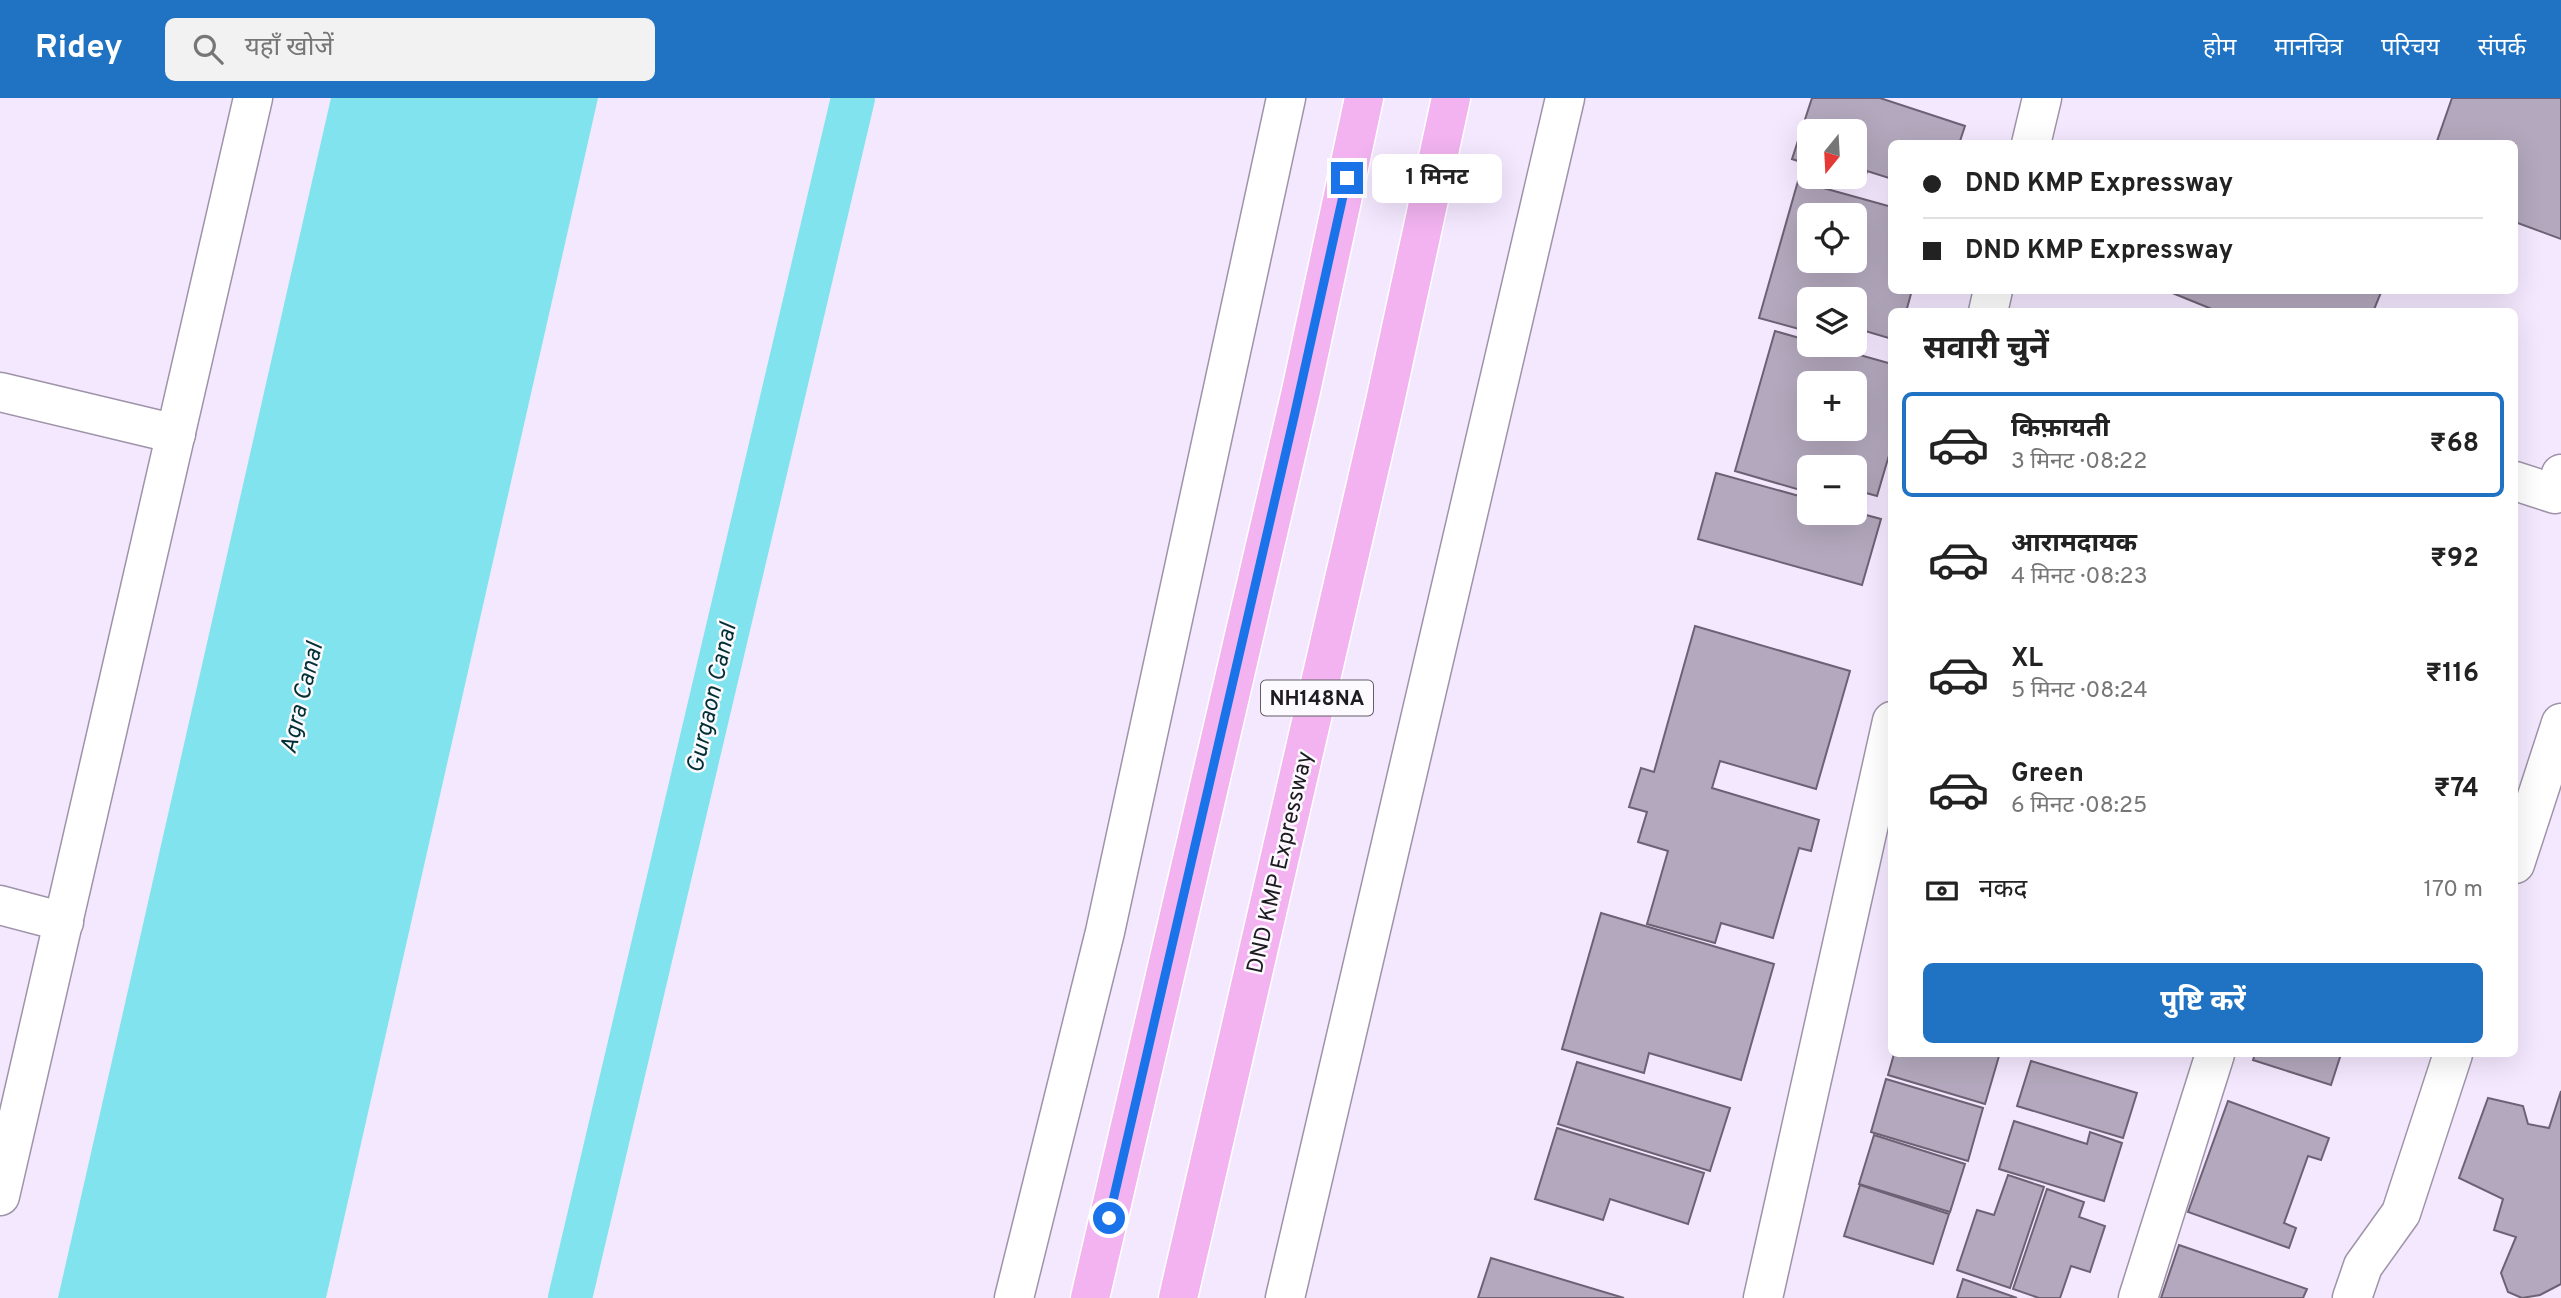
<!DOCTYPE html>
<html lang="hi">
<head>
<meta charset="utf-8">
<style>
	body { margin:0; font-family:Overpass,"Noto Sans Devanagari",sans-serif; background:#f2f2f2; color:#222; height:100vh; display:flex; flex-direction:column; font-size:26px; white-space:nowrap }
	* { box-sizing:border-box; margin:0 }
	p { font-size:23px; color:#767676 }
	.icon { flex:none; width:38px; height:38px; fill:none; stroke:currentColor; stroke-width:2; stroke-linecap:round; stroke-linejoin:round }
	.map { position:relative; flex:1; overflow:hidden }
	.sheet { position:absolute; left:1888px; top:210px; width:630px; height:749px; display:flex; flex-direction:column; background:#fff; border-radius:10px; box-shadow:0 7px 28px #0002 }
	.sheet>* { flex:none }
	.hud { position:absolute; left:1888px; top:42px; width:630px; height:154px; border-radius:10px; box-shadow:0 7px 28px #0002; display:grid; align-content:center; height:154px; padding:0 35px; background:#fff }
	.needle { width:46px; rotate:198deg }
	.tools { position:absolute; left:1797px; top:21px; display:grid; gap:14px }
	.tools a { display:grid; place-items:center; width:70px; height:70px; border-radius:10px; background:#fff; box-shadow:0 7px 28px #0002; font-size:35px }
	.end { position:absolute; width:32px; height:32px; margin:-16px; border:9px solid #1a73e8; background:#fff; box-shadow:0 0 0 4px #fff }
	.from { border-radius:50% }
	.bubble { position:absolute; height:49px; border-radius:10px; background:#fff; box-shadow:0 7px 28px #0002; font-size:23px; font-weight:700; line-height:49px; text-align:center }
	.hud b { display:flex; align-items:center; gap:24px; height:66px; font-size:26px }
	.hud b+b { border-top:2px solid #e0e0e0 }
	.hud i { width:18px; height:18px; background:#222 }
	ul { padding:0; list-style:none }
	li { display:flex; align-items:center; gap:21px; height:105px; margin:0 14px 10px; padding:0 21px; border:4px solid transparent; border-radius:10px }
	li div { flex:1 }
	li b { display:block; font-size:26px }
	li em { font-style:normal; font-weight:700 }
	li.selected { border-color:#2073c2 }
	li>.icon { width:63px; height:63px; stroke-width:1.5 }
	h2 { padding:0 35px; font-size:32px; line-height:84px }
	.pay { display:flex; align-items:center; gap:18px; height:77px; padding:0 35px; font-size:26px }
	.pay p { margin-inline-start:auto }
	.cta { display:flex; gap:14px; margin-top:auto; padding:14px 35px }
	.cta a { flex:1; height:80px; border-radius:10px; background:#2073c2; color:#fff; font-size:28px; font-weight:700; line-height:80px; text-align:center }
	header { display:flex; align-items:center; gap:42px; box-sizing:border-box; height:98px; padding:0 35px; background:#2073c2; color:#fff }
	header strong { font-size:33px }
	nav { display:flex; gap:38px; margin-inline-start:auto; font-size:24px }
	.search { width:490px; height:63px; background:#f2f2f2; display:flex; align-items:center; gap:18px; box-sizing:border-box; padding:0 24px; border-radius:10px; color:#767676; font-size:26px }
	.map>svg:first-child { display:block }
</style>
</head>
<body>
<header>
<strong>Ridey</strong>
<div class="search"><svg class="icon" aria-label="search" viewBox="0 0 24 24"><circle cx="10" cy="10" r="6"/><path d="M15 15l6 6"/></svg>यहाँ खोजें</div>
<nav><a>होम</a><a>मानचित्र</a><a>परिचय</a><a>संपर्क</a></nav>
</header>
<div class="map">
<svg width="2561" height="1200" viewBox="0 0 2561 1200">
	<rect width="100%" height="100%" fill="#f4e8fe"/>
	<polygon fill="#81e3ed" points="331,0 598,0 326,1200 58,1200"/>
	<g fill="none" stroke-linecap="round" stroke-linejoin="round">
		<polyline stroke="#81e3ed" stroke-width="44" points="570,1200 853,0"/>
	</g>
	<g fill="#b3a8bd" stroke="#6d6275" stroke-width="2" fill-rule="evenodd">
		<polygon points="1812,0 1880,0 1965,28 1959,46 1892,46 1892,81 1867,73 1864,85 1846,79 1855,79 1855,33 1810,33 1810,67 1792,61"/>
		<polygon points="2452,0 2561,0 2561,141 2515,124 2515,46 2436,46"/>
		<path d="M1798 83 1892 109V192H1912L1906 214H1892V241L1855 230V201H1810V234L1759 220ZM1810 117H1855V163H1810Z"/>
		<polygon points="2165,192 2382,192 2373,214 2219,214"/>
		<path d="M1775 233 1810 243V247H1824L1892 266V347L1877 398 1855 392V369H1810L1807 394 1735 373ZM1810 285H1855V331H1810Z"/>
		<polygon points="1716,375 1810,401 1810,415 1855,414 1881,421 1862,487 1698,441"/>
		<polygon points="1695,528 1850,573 1816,691 1720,663 1712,690 1819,722 1811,753 1799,750 1773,840 1721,825 1715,845 1647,826 1668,753 1638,744 1647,714 1629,709 1641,670 1654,674"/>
		<polygon points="1601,815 1774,866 1741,982 1649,955 1644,975 1562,951"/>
		<polygon points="1894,956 1991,956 1999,958 1985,1006 1888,977"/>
		<polygon points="2255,956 2341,956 2331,987 2253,962"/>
		<polygon points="2031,963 2137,995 2123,1040 2017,1008"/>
		<polygon points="1577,964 1730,1010 1710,1073 1558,1026"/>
		<polygon points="1886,981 1983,1010 1968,1063 1871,1034"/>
		<polygon points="2561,993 2561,1186 2540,1197 2522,1200 2508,1194 2501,1175 2516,1139 2494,1132 2503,1101 2459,1080 2488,1000 2523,1008 2528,1026 2549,1030"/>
		<polygon points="2228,1003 2329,1040 2321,1062 2308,1058 2284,1125 2296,1130 2289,1150 2188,1114"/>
		<polygon points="2014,1023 2087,1046 2090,1034 2122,1045 2104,1103 1999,1071"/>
		<polygon points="1557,1030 1704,1075 1688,1126 1610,1101 1603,1122 1535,1101"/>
		<polygon points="1874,1037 1965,1066 1950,1114 1859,1086"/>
		<polygon points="2008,1077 2044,1089 2010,1190 1957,1172 1977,1112 1994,1117"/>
		<polygon points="1860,1087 1949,1116 1933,1166 1844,1138"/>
		<polygon points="2047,1091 2084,1104 2079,1119 2105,1128 2090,1174 2071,1168 2060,1200 2039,1200 2013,1191"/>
		<polygon points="2179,1147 2307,1191 2303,1200 2161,1200"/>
		<polygon points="1491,1160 1624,1200 1478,1200"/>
		<polygon points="1963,1181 2017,1200 1957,1200"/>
	</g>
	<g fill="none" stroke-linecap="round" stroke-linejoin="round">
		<g stroke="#9e93a8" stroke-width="41">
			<g id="minor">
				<polyline points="2031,46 2042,0"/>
				<polyline points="1988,214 1993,192"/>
				<polyline points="0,294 176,336"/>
				<polyline points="2515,383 2555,396 2561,376"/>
				<polyline points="2515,766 2561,625"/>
				<polyline points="0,807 64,824"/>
				<polyline points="1763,1200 1892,623"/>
				<polyline points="2138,1200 2215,956"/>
				<polyline points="2352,1200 2363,1168 2401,1115 2453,956"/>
			</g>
		</g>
		<g stroke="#9e93a8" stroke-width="41">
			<g id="tertiary">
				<polyline points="0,1098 253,0"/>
				<polyline points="1014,1200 1105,834 1286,0"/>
				<polyline points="1285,1200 1565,0"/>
			</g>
		</g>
		<g stroke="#fff" stroke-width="41">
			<g id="trunk">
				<polyline points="1090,1200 1301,293 1364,0"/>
				<polyline points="1178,1200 1384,308 1451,0"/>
			</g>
		</g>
		<use href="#minor" stroke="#fff" stroke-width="38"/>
		<use href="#tertiary" stroke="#fff" stroke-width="38"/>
		<use href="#trunk" stroke="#f2b3f0" stroke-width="38"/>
	</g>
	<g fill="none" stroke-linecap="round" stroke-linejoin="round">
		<polyline stroke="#1a73e8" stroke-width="9" points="1109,1120 1294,319 1347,80"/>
	</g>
	<g text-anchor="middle" stroke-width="5" stroke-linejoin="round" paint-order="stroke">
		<rect fill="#fcfafe" stroke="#615e65" stroke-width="2" x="1261" y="582.5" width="112" height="35" rx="5"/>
		<g font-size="21" font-weight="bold" fill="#1f1b23">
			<text x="1317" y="607">NH148NA</text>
		</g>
		<g font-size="23" fill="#1f1b23" stroke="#fcfafe">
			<text transform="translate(1279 764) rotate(-77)" y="8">DND KMP Expressway</text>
		</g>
		<g font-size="24" font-style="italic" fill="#003035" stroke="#fcfafe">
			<text transform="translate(301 600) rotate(-76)" y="8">Agra Canal</text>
			<text transform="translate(711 600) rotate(-77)" y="8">Gurgaon Canal</text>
		</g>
	</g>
</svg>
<div class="tools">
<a><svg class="needle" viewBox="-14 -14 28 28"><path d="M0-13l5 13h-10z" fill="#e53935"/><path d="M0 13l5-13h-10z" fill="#767676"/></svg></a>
<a><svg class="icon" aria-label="locate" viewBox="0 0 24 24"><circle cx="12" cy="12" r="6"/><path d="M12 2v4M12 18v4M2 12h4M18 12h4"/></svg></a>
<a><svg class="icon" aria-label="layers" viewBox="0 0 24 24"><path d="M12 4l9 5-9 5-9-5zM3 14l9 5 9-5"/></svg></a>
<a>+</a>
<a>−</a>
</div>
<i class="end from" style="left:1109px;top:1120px"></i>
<i class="end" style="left:1347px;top:80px"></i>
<div class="bubble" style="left:1372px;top:56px;width:130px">1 मिनट</div>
<div class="hud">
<b><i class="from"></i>DND KMP Expressway</b>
<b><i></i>DND KMP Expressway</b>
</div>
<section class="sheet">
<h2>सवारी चुनें</h2>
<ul>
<li class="selected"><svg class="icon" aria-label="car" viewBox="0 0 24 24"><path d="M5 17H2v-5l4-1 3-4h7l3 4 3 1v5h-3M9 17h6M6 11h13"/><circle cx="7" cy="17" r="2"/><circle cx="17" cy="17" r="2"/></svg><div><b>किफ़ायती</b><p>3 मिनट · 08:22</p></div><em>₹68</em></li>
<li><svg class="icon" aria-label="car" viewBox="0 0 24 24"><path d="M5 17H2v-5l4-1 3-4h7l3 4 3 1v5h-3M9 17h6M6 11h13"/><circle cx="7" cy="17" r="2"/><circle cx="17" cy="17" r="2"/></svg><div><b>आरामदायक</b><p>4 मिनट · 08:23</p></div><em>₹92</em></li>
<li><svg class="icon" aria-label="car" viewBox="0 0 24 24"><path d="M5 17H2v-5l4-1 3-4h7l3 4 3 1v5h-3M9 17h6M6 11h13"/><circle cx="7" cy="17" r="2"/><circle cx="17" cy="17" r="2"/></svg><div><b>XL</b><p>5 मिनट · 08:24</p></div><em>₹116</em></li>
<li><svg class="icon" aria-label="car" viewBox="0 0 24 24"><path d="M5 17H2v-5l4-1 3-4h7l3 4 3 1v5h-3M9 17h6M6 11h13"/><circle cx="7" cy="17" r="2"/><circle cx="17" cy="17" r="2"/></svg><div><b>Green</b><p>6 मिनट · 08:25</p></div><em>₹74</em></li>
</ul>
<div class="pay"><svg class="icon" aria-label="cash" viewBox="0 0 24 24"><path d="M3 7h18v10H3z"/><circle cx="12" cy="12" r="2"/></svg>नकद<p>170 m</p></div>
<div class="cta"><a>पुष्टि करें</a></div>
</section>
</div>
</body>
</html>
